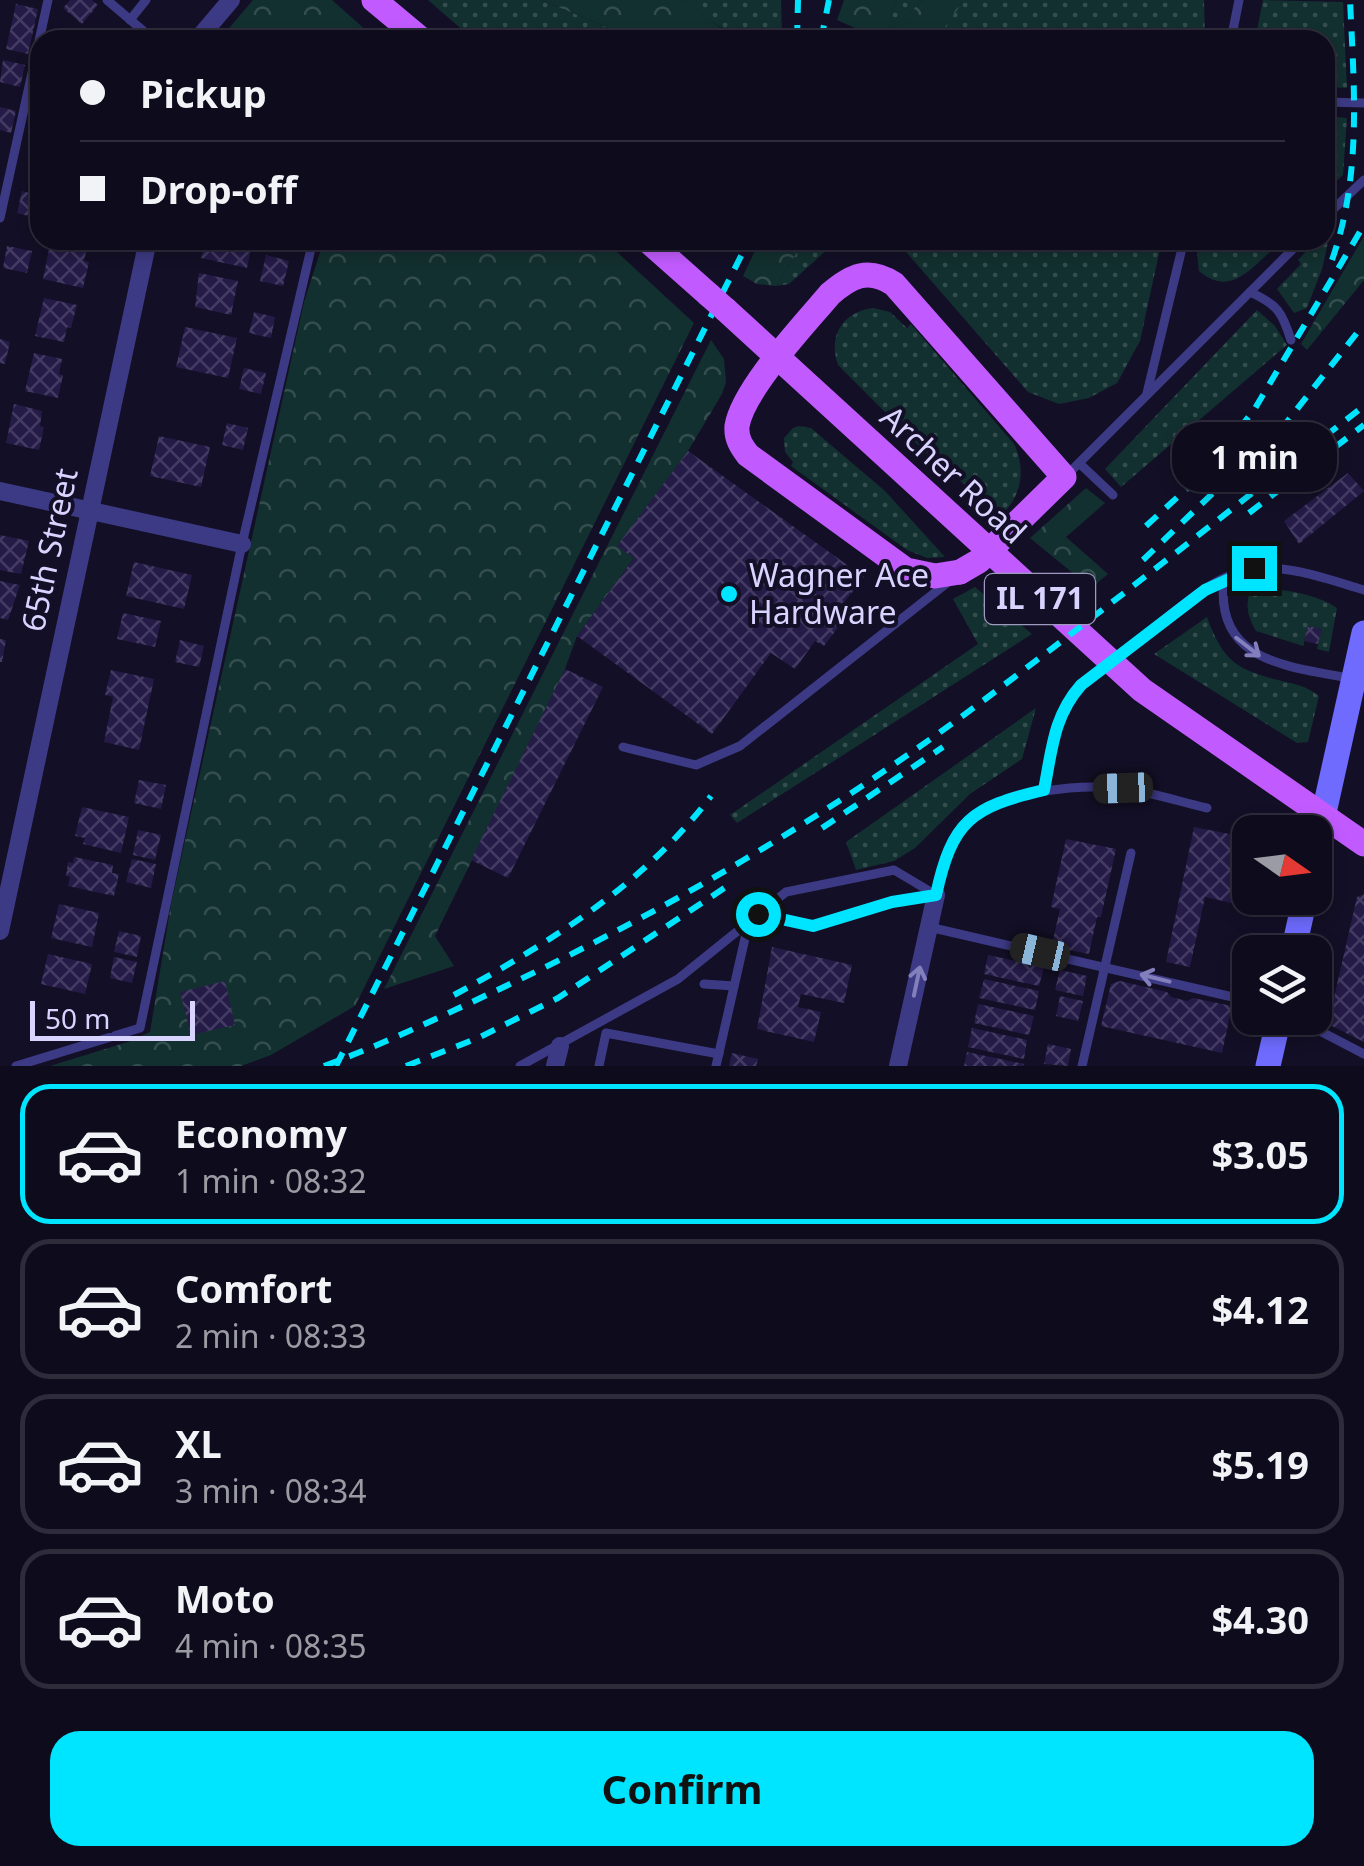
<!DOCTYPE html>
<html lang="en">
<head>
<meta charset="utf-8">
<style>
	body { margin:0; font-family:"Noto Sans",sans-serif; background:#1c1929; color:#f1f3f6; height:100vh; display:flex; flex-direction:column; font-size:38px; white-space:nowrap }
	* { box-sizing:border-box; margin:0 }
	p { font-size:32px; color:#9b9ba3 }
	.icon { flex:none; width:55px; height:55px; fill:none; stroke:currentColor; stroke-width:2; stroke-linecap:round; stroke-linejoin:round }
	.map { position:relative; height:1066px; overflow:hidden }
	.sheet { display:flex; flex-direction:column; background:#0e0b1c; flex:1 }
	.sheet>* { flex:none }
	.top-card { position:absolute; left:30px; top:30px; width:1305px; height:220px; border-radius:30px; box-shadow:0 5px 15px #0003,0 0 0 2px #2e2b3b; display:grid; align-content:center; height:220px; padding:0 50px; background:#0e0b1c }
	.needle { width:65px; rotate:104deg }
	.fabs { position:absolute; left:1232px; top:815px; display:grid; gap:20px }
	.fabs a { display:grid; place-items:center; width:100px; height:100px; border-radius:20px; background:#0e0b1c; box-shadow:0 5px 15px #0003,0 0 0 2px #2e2b3b; font-size:50px }
	.scale { position:absolute; left:30px; bottom:25px; width:165px; box-sizing:border-box; padding-left:10px; border:5px solid #d9d4ff; border-top:0; font-size:28px; line-height:35px; white-space:nowrap; color:#d9d4ff; -webkit-text-stroke:8px #130f26; paint-order:stroke }
	.end { position:absolute; width:45px; height:45px; margin:-22px; border:12px solid #00e5ff; background:#111; box-shadow:0 0 0 5px #111 }
	.from { border-radius:50% }
	.bubble { position:absolute; height:70px; border-radius:30px; background:#0e0b1c; box-shadow:0 5px 15px #0003,0 0 0 2px #2e2b3b; font-size:32px; font-weight:700; line-height:70px; text-align:center }
	.car { position:absolute; width:30px; height:60px; margin:-30px -15px; border-radius:12px; box-shadow:0 0 8px 2px #0007; background:linear-gradient(#222 24%,#8ab4d8 0 40%,#222 0 76%,#8ab4d8 0 86%,#222 0) }
	.top-card b { display:flex; align-items:center; gap:35px; height:95px; font-size:38px }
	.top-card b+b { border-top:2px solid #2e2b3b }
	.top-card i { width:25px; height:25px; background:#f1f3f6 }
	ul { padding:18px 0 0; list-style:none }
	li { display:flex; align-items:center; gap:30px; height:140px; margin:0 20px 15px; padding:0 30px; border:5px solid #2e2b3b; border-radius:30px }
	li div { flex:1 }
	li b { display:block; font-size:38px }
	li em { font-style:normal; font-weight:700 }
	li.active { border-color:#00e5ff }
	li>.icon { width:90px; height:90px; stroke-width:1.5 }
	.primary-button { display:flex; gap:20px; margin-top:auto; padding:20px 50px }
	.primary-button a { flex:1; height:115px; border-radius:30px; background:#00e5ff; color:#111; font-size:40px; font-weight:700; line-height:115px; text-align:center }
	.map>svg:first-child { display:block }
</style>
</head>
<body>
<div class="map">
<svg width="1364" height="1066" viewBox="0 0 1364 1066">
	<defs>
		<pattern id="grass-dots" width="8" height="8" patternUnits="userSpaceOnUse" patternTransform="scale(2.5)"><rect width="8" height="8" fill="#12302f"/><path d="M2 2h.1M6 6h.1" fill="none" stroke="#344d4e" stroke-width="1.8" stroke-linecap="round"/></pattern>
		<pattern id="forest-crowns" width="20" height="18" patternUnits="userSpaceOnUse" patternTransform="scale(2.5)"><rect width="20" height="18" fill="#12302f"/><path d="M2 6a3 3 0 1 1 6 0M12 15a3 3 0 1 1 6 0" fill="none" stroke="#344d4e"/></pattern>
		<pattern id="building-cross-hatch" width="8" height="8" patternUnits="userSpaceOnUse" patternTransform="scale(2.5)"><rect width="8" height="8" fill="#241b47"/><path d="M0 0l8 8M0 8l8-8" fill="none" stroke="#433b63"/></pattern>
	</defs>
	<rect width="100%" height="100%" fill="#130f26"/>
	<g fill="url(#grass-dots)">
		<polygon points="428,0 541,0 619,32 628,40 474,40"/>
		<path d="M683 0H781L782 40C729 40 725 31 683 0Z"/>
		<polygon points="895,0 923,0 886,34"/>
		<polygon points="961,0 1204,0 1205,40 936,40"/>
		<polygon points="1263,0 1343,2 1347,88 1325,87 1325,40 1255,40"/>
		<polygon points="1325,116 1347,118 1343,175 1325,192"/>
		<polygon points="1332,225 1322,269 1307,308 1294,313 1277,289 1301,264 1298,260 1317,240 1325,240 1325,232"/>
		<polygon points="804,240 838,240 789,284 776,286"/>
		<polygon points="890,240 1162,240 1140,341 1117,383 1089,398 1059,404 1028,392 900,245"/>
		<path d="M1201 240H1255L1276 247C1250 268 1231 298 1199 271L1197 254Z"/>
		<path d="M873 308 890 312 907 328 911 324 1014 444C1026 468 1022 496 1002 514L931 458 838 365C828 337 842 312 873 308Z"/>
		<polygon points="1257,310 1275,326 1287,345 1121,487 1105,469"/>
		<polygon points="799,426 811,428 885,491 945,557 927,558 907,550 791,466 793,462 785,452 784,438 793,428"/>
		<polygon points="975,587 1032,634 737,823 730,815 978,644 953,599"/>
		<path d="M1251 588C1278 588 1315 593 1337 608L1329 652 1317 649 1321 629 1308 626 1303 646 1256 631C1247 615 1245 605 1251 588Z"/>
		<path d="M1207 617C1223 661 1236 670 1282 681 1296 684 1308 687 1319 696L1308 742 1297 743 1154 654Z"/>
		<polygon points="1036,708 1022,759 970,794 915,848 894,861 856,870 846,842"/>
	</g>
	<g fill="url(#forest-crowns)">
		<polygon points="253,0 332,0 377,40 219,40"/>
		<polygon points="541,0 683,0 726,32 746,40 628,40 619,32"/>
		<polygon points="844,0 895,0 887,33 923,0 961,0 962,3 936,40 850,40 855,28 837,20"/>
		<polygon points="1364,236 1364,280 1307,350 1301,344"/>
		<polygon points="324,240 604,240 694,323 355,1006 271,1055 241,1066 50,1066 131,1041 150,1032 171,904 304,302"/>
		<polygon points="760,240 804,240 776,286 757,284 743,276"/>
		<polygon points="711,340 724,359 726,382 722,394 688,451 618,546 634,558 577,636 565,669 435,936 454,966 384,989"/>
		<polygon points="1086,488 1105,503 1066,537 1108,574 1091,588 1030,538"/>
	</g>
	<g fill="url(#building-cross-hatch)">
		<polygon points="70,0 92,0 98,5 82,24 63,8"/>
		<polygon points="16,4 38,9 28,54 6,49"/>
		<polygon points="3,60 25,65 20,87 0,82"/>
		<polygon points="0,107 16,111 11,133 0,130"/>
		<polygon points="22,191 40,196 40,219 17,213"/>
		<polygon points="51,240 87,248 84,261 89,262 83,288 43,279"/>
		<polygon points="205,240 253,240 247,268 201,258"/>
		<polygon points="7,246 32,251 27,273 3,268"/>
		<polygon points="266,255 289,261 283,286 260,281"/>
		<polygon points="199,273 238,281 231,315 195,307"/>
		<polygon points="44,298 77,305 71,328 67,327 64,342 35,336"/>
		<polygon points="254,312 275,317 271,338 249,333"/>
		<polygon points="185,327 237,338 228,378 176,367"/>
		<polygon points="0,339 10,342 5,364 0,363"/>
		<polygon points="34,353 62,359 59,374 63,375 58,398 25,391"/>
		<polygon points="244,368 266,373 261,394 239,389"/>
		<polygon points="14,404 42,411 40,426 44,427 39,450 6,443"/>
		<polygon points="227,423 248,428 243,450 222,445"/>
		<polygon points="159,436 210,447 201,487 150,476"/>
		<polygon points="688,451 864,577 838,610 846,617 824,646 815,641 795,669 771,653 712,734 577,636 634,558 617,546"/>
		<polygon points="1348,473 1364,491 1299,544 1284,521"/>
		<polygon points="0,535 29,541 21,574 0,570"/>
		<polygon points="134,562 192,575 184,609 126,596"/>
		<polygon points="0,581 20,585 8,620 0,618"/>
		<polygon points="123,613 161,621 155,647 117,639"/>
		<polygon points="1308,626 1322,629 1318,644 1304,641"/>
		<polygon points="0,639 6,640 2,662 0,662"/>
		<polygon points="180,640 204,646 199,667 175,662"/>
		<polygon points="565,669 603,687 508,878 471,860"/>
		<polygon points="111,670 154,679 139,750 104,742 113,697 105,695"/>
		<polygon points="139,780 166,785 161,809 134,803"/>
		<polygon points="82,807 129,817 121,853 83,844 85,838 75,836"/>
		<polygon points="1194,827 1250,838 1250,898 1256,898 1254,908 1205,897 1190,967 1166,962"/>
		<polygon points="138,830 161,835 155,860 133,855"/>
		<polygon points="1066,839 1116,849 1101,917 1097,917 1089,954 1064,949 1053,940 1060,909 1051,907"/>
		<polygon points="74,857 113,865 112,873 119,874 114,896 68,886 70,877 66,876 68,862 73,863"/>
		<polygon points="132,859 156,864 151,888 126,882"/>
		<polygon points="1364,894 1364,1042 1328,1024 1357,897"/>
		<polygon points="59,904 99,913 92,947 51,938"/>
		<polygon points="119,931 141,936 137,957 114,952"/>
		<polygon points="772,947 852,965 844,1003 801,994 798,1007 821,1012 814,1042 757,1029"/>
		<polygon points="48,954 92,964 85,994 41,984"/>
		<polygon points="988,955 1044,967 1039,986 984,974"/>
		<polygon points="114,957 137,962 132,983 110,978"/>
		<polygon points="1060,970 1087,976 1083,996 1055,990"/>
		<polygon points="984,979 1039,991 1035,1010 979,998"/>
		<polygon points="225,981 235,1025 191,1035 180,992"/>
		<polygon points="1120,981 1167,992 1171,997 1187,1001 1193,998 1232,1006 1222,1053 1101,1026 1111,984"/>
		<polygon points="1060,996 1083,1001 1078,1021 1056,1016"/>
		<polygon points="978,1004 1034,1016 1029,1035 974,1023"/>
		<polygon points="972,1028 1027,1040 1024,1059 968,1047"/>
		<polygon points="1048,1044 1071,1049 1068,1066 1044,1064"/>
		<polygon points="967,1052 1024,1064 1023,1066 964,1066"/>
		<polygon points="732,1053 758,1059 756,1066 729,1066"/>
	</g>
	<g fill="none" stroke-linecap="round" stroke-linejoin="round">
		<g stroke="#3d3a85" stroke-width="9">
			<polyline points="107,0 154,40"/>
			<polyline points="130,20 146,0"/>
			<polyline points="1231,40 1239,0"/>
			<polyline points="1325,102 1364,103"/>
			<polyline points="1325,217 1364,180"/>
			<polyline points="0,218 48,0"/>
			<path d="M1250 292C1278 305 1282 312 1291 340"/>
			<polyline points="1147,393 1184,240"/>
			<polyline points="1079,463 1113,495"/>
			<polyline points="1067,475 1302,240"/>
			<path d="M1224 579C1214 664 1291 666 1353 679"/>
			<path d="M1139 640C1173 614 1214 572 1258 568 1293 566 1330 580 1364 590"/>
			<polyline points="623,747 696,765 740,746 947,583"/>
			<path d="M1044 790C1052 750 1053 717 1081 685"/>
			<path d="M936 895C942 868 947 838 969 819 1002 791 1083 783 1124 789 1152 792 1180 802 1207 808"/>
			<polyline points="759,914 813,926 892,902 936,895"/>
			<polyline points="929,927 1250,1001"/>
			<polyline points="704,984 734,986"/>
			<polyline points="1295,1018 1364,1054"/>
			<polyline points="16,1066 140,1028 242,544 313,240"/>
			<polyline points="520,1066 678,979 786,892 894,870 936,895"/>
			<polyline points="599,1066 606,1033 719,1054"/>
			<polyline points="716,1066 748,925"/>
			<polyline points="1082,1066 1131,853"/>
		</g>
		<g stroke="#3d3a85" stroke-width="18">
			<polyline points="197,40 231,0"/>
			<polyline points="0,491 242,544"/>
			<polyline points="0,931 148,240"/>
			<polyline points="555,1066 560,1046"/>
			<polyline points="898,1066 936,895"/>
		</g>
		<g stroke="#6f6bff" stroke-width="25">
			<polyline points="1315,853 1364,633"/>
			<polyline points="1293,952 1305,898"/>
			<polyline points="1268,1066 1279,1018"/>
		</g>
		<g stroke="#c25bff" stroke-width="25">
			<polyline points="374,0 422,40"/>
			<polyline points="647,240 709,295"/>
			<polyline points="726,310 1142,690 1364,844"/>
			<path d="M960 572 935 576 906 570 748 455C741 446 736 438 737 426 743 389 805 324 830 294 851 276 868 267 894 284L1064 477 1016 524"/>
		</g>
		<g stroke="#00e5ff" stroke-width="6" stroke-dasharray="15 12" stroke-linecap="butt">
			<polyline points="797,40 798,0"/>
			<polyline points="821,40 829,0"/>
			<path d="M1332 260C1362 175 1354 87 1350 0"/>
			<polyline points="1249,513 1364,425"/>
			<polyline points="1146,526 1205,472 1254,410 1364,225"/>
			<polyline points="1143,560 1286,423 1364,324"/>
			<polyline points="822,828 943,747"/>
			<path d="M454 995C549 943 645 884 711 796"/>
			<path d="M324 1066C381 1045 436 1019 491 993 667 911 837 811 992 694 1117 600 1240 502 1364 406"/>
			<polyline points="336,1066 749,240"/>
			<polyline points="406,1066 478,1038 558,998 732,883"/>
		</g>
		<polyline stroke="#3d3a85" stroke-width="9" points="1081,685 1139,640"/>
		<g stroke="#c25bff" stroke-width="25">
			<polyline points="709,295 726,310"/>
			<polyline points="960,572 979,561 1016,524"/>
		</g>
	</g>
	<defs><path id="oneway-shaft" d="M-6 0H5M1.5-3L5.5 0L1.5 3" fill="none" stroke-width="1.6" stroke-linecap="round" stroke-linejoin="round" transform="scale(2.5)"/></defs>
	<g stroke="#837fbc">
		<use href="#oneway-shaft" transform="translate(1248 647) rotate(38)"/>
		<use href="#oneway-shaft" transform="translate(1155 978) rotate(-166)"/>
		<use href="#oneway-shaft" transform="translate(917 981) rotate(-78)"/>
	</g>
	<g fill="none" stroke-linecap="round" stroke-linejoin="round">
		<path stroke="#00e5ff" stroke-width="12" d="M758 914 813 926 892 902 936 895C952 821 971 807 1044 790 1052 750 1053 717 1081 685L1205 590 1254 568"/>
	</g>
	<circle fill="#00e5ff" stroke="#130f26" stroke-width="4" cx="729" cy="594" r="10"/>
	<g text-anchor="middle" stroke-width="8" stroke-linejoin="round" paint-order="stroke">
		<rect fill="#130f26" stroke="#9e99be" stroke-width="2.5" x="985" y="574" width="110" height="50" rx="8"/>
		<g font-size="30" font-weight="bold" fill="#d9d4ff">
			<text x="1040" y="609">IL 171</text>
		</g>
		<g font-size="32" fill="#d9d4ff" stroke="#130f26">
			<text transform="translate(953 475) rotate(43)" y="11">Archer Road</text>
			<text transform="translate(50 550) rotate(-78)" y="11">65th Street</text>
		</g>
		<g font-size="32" fill="#d9d4ff" stroke="#130f26" text-anchor="start">
			<text x="749" y="587">Wagner Ace<tspan x="749" dy="37">Hardware</tspan></text>
		</g>
	</g>
</svg>
<div class="fabs">
<a><svg class="needle" viewBox="-14 -14 28 28"><path d="M0-13l5 13h-10z" fill="#e53935"/><path d="M0 13l5-13h-10z" fill="#9b9ba3"/></svg></a>
<a><svg class="icon" aria-label="layers" viewBox="0 0 24 24"><path d="M12 4l9 5-9 5-9-5zM3 14l9 5 9-5"/></svg></a>
</div>
<div class="scale">50 m</div>
<i class="end from" style="left:758px;top:914px"></i>
<i class="end" style="left:1254px;top:568px"></i>
<div class="bubble" style="left:1172px;top:422px;width:165px">1 min</div>
<i class="car" style="left:1123px;top:788px;rotate:268deg"></i>
<i class="car" style="left:1040px;top:952px;rotate:283deg"></i>
<div class="top-card">
<b><i class="from"></i>Pickup</b>
<b><i></i>Drop-off</b>
</div>
</div>
<section class="sheet">
<ul>
<li class="active"><svg class="icon" aria-label="car" viewBox="0 0 24 24"><path d="M5 17H2v-5l4-1 3-4h7l3 4 3 1v5h-3M9 17h6M6 11h13"/><circle cx="7" cy="17" r="2"/><circle cx="17" cy="17" r="2"/></svg><div><b>Economy</b><p>1 min · 08:32</p></div><em>$3.05</em></li>
<li><svg class="icon" aria-label="car" viewBox="0 0 24 24"><path d="M5 17H2v-5l4-1 3-4h7l3 4 3 1v5h-3M9 17h6M6 11h13"/><circle cx="7" cy="17" r="2"/><circle cx="17" cy="17" r="2"/></svg><div><b>Comfort</b><p>2 min · 08:33</p></div><em>$4.12</em></li>
<li><svg class="icon" aria-label="car" viewBox="0 0 24 24"><path d="M5 17H2v-5l4-1 3-4h7l3 4 3 1v5h-3M9 17h6M6 11h13"/><circle cx="7" cy="17" r="2"/><circle cx="17" cy="17" r="2"/></svg><div><b>XL</b><p>3 min · 08:34</p></div><em>$5.19</em></li>
<li><svg class="icon" aria-label="car" viewBox="0 0 24 24"><path d="M5 17H2v-5l4-1 3-4h7l3 4 3 1v5h-3M9 17h6M6 11h13"/><circle cx="7" cy="17" r="2"/><circle cx="17" cy="17" r="2"/></svg><div><b>Moto</b><p>4 min · 08:35</p></div><em>$4.30</em></li>
</ul>
<div class="primary-button"><a>Confirm</a></div>
</section>
</body>
</html>
